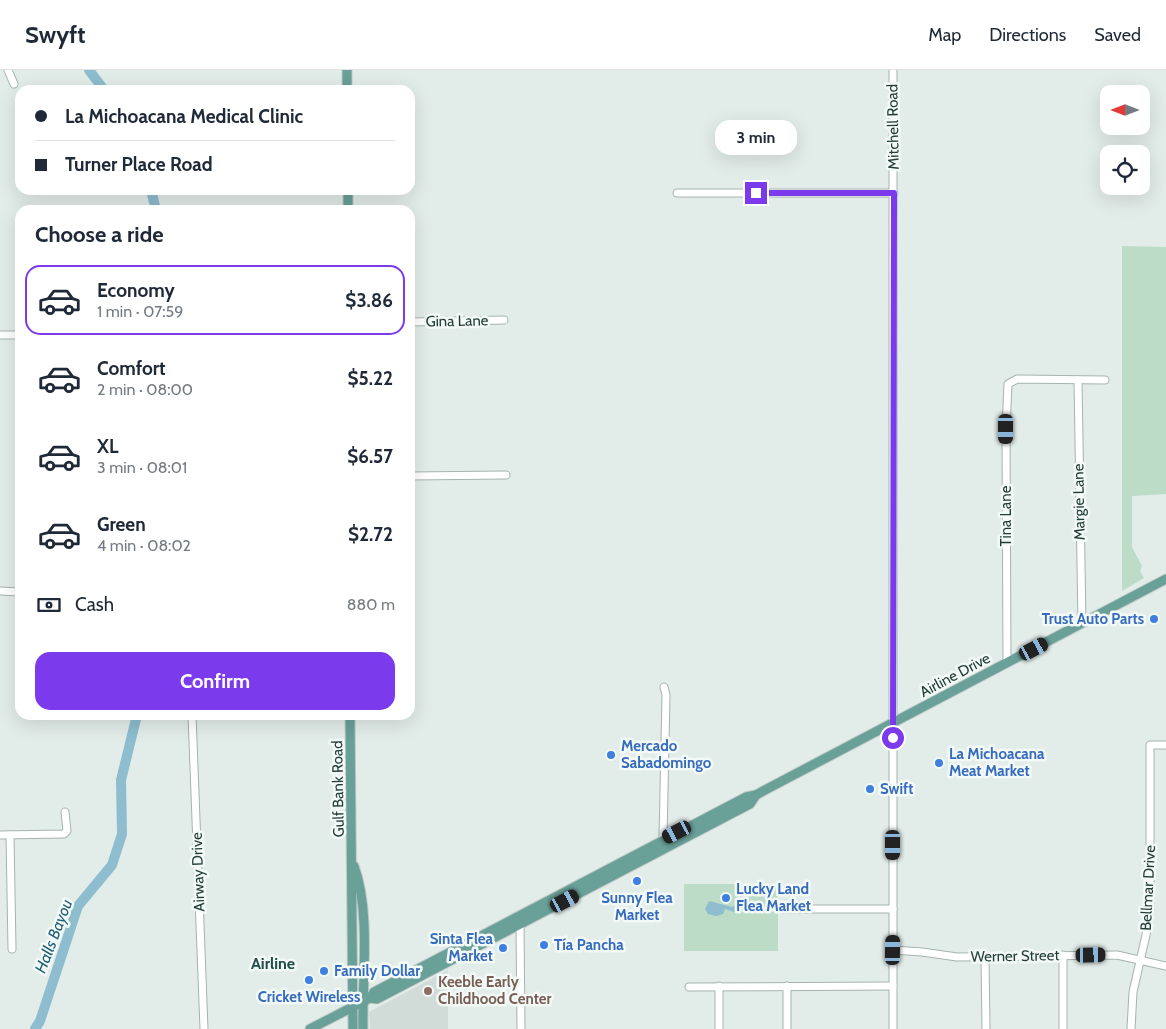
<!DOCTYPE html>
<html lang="en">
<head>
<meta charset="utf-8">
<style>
	body { margin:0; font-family:Cabin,sans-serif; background:#f2f2f3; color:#1f2937; height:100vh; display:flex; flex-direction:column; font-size:19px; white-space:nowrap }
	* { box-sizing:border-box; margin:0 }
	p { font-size:16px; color:#747a83 }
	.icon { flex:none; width:28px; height:28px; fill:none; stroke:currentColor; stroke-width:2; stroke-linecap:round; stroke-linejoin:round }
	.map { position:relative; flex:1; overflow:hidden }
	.details { position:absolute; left:15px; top:135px; width:400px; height:515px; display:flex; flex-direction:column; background:#fff; border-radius:15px; box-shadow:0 5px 20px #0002 }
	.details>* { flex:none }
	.hud { position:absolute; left:15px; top:15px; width:400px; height:110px; border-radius:15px; box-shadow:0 5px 20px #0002; display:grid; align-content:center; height:110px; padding:0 20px; background:#fff }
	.needle { width:32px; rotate:270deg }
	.fabs { position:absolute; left:1100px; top:15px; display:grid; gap:10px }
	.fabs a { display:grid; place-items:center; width:50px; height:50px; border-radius:10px; background:#fff; box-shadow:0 5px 20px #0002; font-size:25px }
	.end { position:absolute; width:22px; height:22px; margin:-11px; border:6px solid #7c3aed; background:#fff; box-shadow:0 0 0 2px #fff }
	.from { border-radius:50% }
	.bubble { position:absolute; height:35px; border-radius:15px; background:#fff; box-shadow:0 5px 20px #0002; font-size:16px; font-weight:800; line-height:35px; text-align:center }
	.car { position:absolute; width:15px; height:30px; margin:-15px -8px; border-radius:6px; box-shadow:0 0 4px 1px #0007; background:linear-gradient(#222 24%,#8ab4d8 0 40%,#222 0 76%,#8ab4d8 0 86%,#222 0) }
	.hud b { display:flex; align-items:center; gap:18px; height:48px; font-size:19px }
	.hud b+b { border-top:1px solid #e0e1e3 }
	.hud i { width:12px; height:12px; background:#1f2937 }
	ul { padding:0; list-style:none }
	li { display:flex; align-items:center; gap:15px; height:70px; margin:0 10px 8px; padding:0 10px; border:2px solid transparent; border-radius:15px }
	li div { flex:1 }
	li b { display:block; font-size:19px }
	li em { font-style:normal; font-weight:800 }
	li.active { border-color:#7c3aed }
	li>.icon { width:45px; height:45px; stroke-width:1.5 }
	h2 { padding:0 20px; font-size:22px; line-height:60px }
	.pay { display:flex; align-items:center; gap:12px; height:55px; padding:0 20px; font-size:19px }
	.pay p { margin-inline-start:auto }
	.button { display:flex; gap:10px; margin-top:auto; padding:10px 20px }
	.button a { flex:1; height:58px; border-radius:15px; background:#7c3aed; color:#fff; font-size:20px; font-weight:800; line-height:58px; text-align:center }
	header { display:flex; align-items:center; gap:30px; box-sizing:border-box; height:70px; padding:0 25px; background:#fff; border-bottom:1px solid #e0e1e3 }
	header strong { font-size:24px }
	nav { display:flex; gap:28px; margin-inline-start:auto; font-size:18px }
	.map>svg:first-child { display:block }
</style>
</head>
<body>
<header>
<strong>Swyft</strong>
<nav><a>Map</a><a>Directions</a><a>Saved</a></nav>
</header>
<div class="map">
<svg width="1166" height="959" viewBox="0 0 1166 959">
	<rect width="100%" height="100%" fill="#e2ece9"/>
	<polygon fill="#d1dcd8" points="448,900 448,959 370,959 369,942"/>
	<g fill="#bcdcc8">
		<polygon points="1122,176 1166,177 1166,424 1132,426 1132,477 1142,496 1140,501 1144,508 1122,521"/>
		<rect x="684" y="814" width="94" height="67"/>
	</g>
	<polygon fill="#8dbdcf" points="709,831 732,837 737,834 738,840 734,842 725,839 723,844 716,846 708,844 705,839"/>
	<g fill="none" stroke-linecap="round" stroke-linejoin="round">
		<g stroke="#8dbdcf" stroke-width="10">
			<polyline points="89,0 104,20"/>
			<polyline points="151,120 156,140"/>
			<polyline points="35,959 40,951 78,836 112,795 122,764 121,710 136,649 135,645"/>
		</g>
		<g stroke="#a5b4b0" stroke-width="9">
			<g id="minor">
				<polyline points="8,0 14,14"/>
				<polyline points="893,0 893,959"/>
				<polyline points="677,123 894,123"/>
				<polyline points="410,252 504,250"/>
				<polyline points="0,265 20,265"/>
				<polyline points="1078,310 1082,554"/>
				<polyline points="410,406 506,405"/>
				<polyline points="0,521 20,522"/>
				<polyline points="1007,593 1006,359 1008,314 1017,309 1105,310"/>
				<polyline points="192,645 204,959"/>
				<polyline points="0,765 64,764 67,761 65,742"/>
				<polyline points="10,765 12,879"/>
				<polyline points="663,769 666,625 664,617"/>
				<polyline points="783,839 893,839"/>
				<polyline points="520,855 521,959"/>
				<polyline points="893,880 922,882 957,887 1117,885 1166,896"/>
				<polyline points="1063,885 1063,959"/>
				<polyline points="985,887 986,959"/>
				<polyline points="719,916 719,959"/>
				<polyline points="787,916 787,959"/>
				<polyline points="689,917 893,916"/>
				<polyline points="1131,959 1133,922 1146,865 1150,838 1150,675 1166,675"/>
			</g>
		</g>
		<g stroke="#c1c9c7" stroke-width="11">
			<g id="major">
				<polyline points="347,0 347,20"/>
				<polyline points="348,120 348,140"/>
				<polyline points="350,645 353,959"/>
				<path d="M354 796C371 842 362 909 363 959"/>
				<polyline points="370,928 377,929 750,734 756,725 765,720 1166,509"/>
				<polyline points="310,959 370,928 374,922 746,727 756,725"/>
			</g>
		</g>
		<use href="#minor" stroke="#fff" stroke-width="7"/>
		<use href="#major" stroke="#69a098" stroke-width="9"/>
	</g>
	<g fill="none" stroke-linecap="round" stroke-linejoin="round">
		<polyline stroke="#7c3aed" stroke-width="6" points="756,123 894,123 893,668"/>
	</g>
	<g fill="#3f7fe0" stroke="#f3f9f6" stroke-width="2">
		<circle cx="1154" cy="549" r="5"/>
		<circle cx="611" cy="685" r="5"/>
		<circle cx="939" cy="693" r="5"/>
		<circle cx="870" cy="719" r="5"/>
		<circle cx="637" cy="811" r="5"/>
		<circle cx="726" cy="828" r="5"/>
		<circle cx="544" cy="875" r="5"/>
		<circle cx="503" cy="878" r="5"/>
		<circle cx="324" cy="901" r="5"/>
		<circle cx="309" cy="910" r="5"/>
	</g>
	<circle fill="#8d6e63" stroke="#f3f9f6" stroke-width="2" cx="428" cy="921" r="5"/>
	<g text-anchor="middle" stroke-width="5" stroke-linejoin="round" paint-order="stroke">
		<g font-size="15" fill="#233d38" stroke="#f3f9f6">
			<text transform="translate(893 57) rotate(-91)" y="5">Mitchell Road</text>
			<text transform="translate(457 251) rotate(-1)" y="5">Gina Lane</text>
			<text transform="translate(1079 432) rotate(-91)" y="5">Margie Lane</text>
			<text transform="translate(1006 446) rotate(-90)" y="5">Tina Lane</text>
			<text transform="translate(955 605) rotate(-28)" y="5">Airline Drive</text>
			<text transform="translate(338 719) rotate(-91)" y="5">Gulf Bank Road</text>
			<text transform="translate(198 802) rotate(-92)" y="5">Airway Drive</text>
			<text transform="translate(1148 818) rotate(-87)" y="5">Bellmar Drive</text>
			<text transform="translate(1015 886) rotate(-1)" y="5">Werner Street</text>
		</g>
		<g font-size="15" font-weight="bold" fill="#366cbe" stroke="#f3f9f6" text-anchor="start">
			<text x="1144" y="554" text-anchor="end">Trust Auto Parts</text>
			<text x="621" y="681">Mercado<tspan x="621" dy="17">Sabadomingo</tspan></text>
			<text x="949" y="689">La Michoacana<tspan x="949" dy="17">Meat Market</tspan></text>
			<text x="880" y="724">Swift</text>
			<text x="736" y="824">Lucky Land<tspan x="736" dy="17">Flea Market</tspan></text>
			<text x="637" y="833" text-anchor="middle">Sunny Flea<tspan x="637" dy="17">Market</tspan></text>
			<text x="493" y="874" text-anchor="end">Sinta Flea<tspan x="493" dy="17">Market</tspan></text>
			<text x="554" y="880">Tía Pancha</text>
			<text x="334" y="906">Family Dollar</text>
			<text x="309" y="932" text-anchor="middle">Cricket Wireless</text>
		</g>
		<g font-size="15" font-weight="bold" fill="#785e54" stroke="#f3f9f6" text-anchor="start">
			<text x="438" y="917">Keeble Early<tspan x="438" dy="17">Childhood Center</tspan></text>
		</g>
		<g font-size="16" font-style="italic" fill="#1f5e76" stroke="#f3f9f6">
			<text transform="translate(53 866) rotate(-69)" y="6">Halls Bayou</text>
		</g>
		<g font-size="16" font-weight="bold" fill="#204e48" stroke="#f3f9f6">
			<text x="273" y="899">Airline</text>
		</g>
	</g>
</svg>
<div class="fabs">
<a><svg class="needle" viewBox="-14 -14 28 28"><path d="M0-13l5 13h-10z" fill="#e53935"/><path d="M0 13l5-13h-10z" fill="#747a83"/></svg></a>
<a><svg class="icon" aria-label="locate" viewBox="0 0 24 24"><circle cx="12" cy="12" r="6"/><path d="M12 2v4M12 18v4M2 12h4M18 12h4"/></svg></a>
</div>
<i class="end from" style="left:893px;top:668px"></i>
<i class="end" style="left:756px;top:123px"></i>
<div class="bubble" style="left:715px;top:50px;width:82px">3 min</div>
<i class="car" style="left:1006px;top:359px;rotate:180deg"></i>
<i class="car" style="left:1034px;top:579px;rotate:62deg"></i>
<i class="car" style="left:677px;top:762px;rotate:243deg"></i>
<i class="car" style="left:893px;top:775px;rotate:180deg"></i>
<i class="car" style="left:565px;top:831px;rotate:62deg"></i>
<i class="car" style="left:893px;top:880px;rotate:1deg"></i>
<i class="car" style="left:1091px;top:885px;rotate:89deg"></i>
<div class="hud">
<b><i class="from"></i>La Michoacana Medical Clinic</b>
<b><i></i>Turner Place Road</b>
</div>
<section class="details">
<h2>Choose a ride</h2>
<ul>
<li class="active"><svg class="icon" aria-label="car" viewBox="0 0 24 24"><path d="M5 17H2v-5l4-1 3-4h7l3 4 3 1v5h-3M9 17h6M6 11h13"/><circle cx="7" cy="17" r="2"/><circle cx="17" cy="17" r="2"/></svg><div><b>Economy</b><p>1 min · 07:59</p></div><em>$3.86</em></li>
<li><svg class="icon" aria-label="car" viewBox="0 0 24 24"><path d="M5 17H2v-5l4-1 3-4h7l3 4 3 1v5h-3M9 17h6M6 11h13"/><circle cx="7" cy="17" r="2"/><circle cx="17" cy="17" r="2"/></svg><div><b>Comfort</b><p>2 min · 08:00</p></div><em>$5.22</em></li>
<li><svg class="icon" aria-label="car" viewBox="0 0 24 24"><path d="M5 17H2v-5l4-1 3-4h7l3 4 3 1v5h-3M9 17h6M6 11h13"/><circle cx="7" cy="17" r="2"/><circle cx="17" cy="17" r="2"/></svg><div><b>XL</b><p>3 min · 08:01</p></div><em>$6.57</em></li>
<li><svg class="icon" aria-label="car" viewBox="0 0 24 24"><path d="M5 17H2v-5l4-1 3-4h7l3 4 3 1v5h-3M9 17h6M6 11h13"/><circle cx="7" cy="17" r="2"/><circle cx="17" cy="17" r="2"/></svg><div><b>Green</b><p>4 min · 08:02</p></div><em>$2.72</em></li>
</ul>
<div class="pay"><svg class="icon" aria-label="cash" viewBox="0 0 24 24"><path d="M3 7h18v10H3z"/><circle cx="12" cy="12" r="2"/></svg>Cash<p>880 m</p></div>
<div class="button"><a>Confirm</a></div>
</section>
</div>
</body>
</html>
